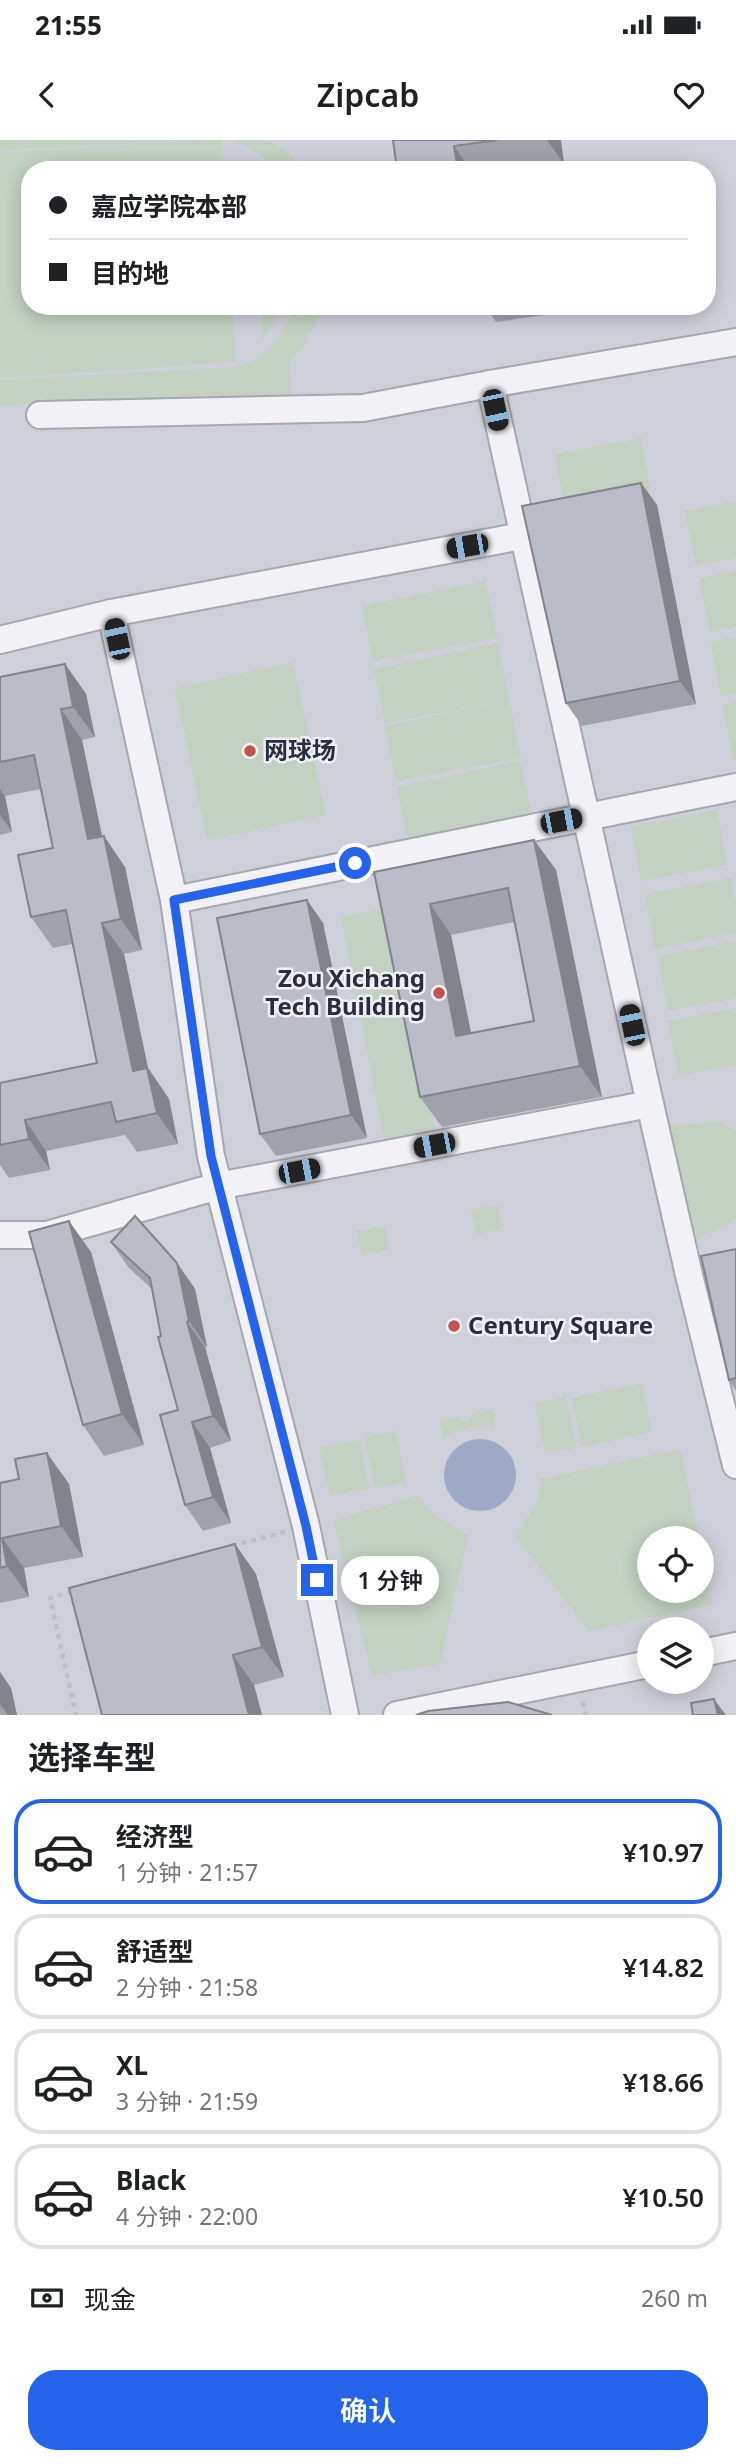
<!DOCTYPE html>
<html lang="zh">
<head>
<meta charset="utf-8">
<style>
	body { margin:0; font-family:"Noto Sans","Noto Sans SC",sans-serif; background:#f6f6f6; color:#202124; height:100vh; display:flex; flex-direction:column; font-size:26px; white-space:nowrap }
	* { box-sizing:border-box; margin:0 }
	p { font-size:23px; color:#757577 }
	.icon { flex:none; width:38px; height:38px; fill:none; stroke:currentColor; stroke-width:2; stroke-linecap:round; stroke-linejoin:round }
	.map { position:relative; height:1575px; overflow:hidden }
	.side { display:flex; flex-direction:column; background:#fff; flex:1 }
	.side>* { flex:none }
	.banner { position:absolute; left:21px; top:21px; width:695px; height:154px; border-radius:28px; box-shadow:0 4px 18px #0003; display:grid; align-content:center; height:154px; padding:0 28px; background:#fff }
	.fabs { position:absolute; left:637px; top:1386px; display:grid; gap:14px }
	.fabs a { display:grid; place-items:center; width:77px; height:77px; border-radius:50%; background:#fff; box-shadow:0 4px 18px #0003; font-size:35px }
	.end { position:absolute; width:32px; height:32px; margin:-16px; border:9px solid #2563eb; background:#fff; box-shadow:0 0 0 4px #fff }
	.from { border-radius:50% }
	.bubble { position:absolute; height:49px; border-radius:24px; background:#fff; box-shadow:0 4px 18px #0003; font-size:23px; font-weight:600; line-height:49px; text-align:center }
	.car { position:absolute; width:21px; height:42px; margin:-21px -10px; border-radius:9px; box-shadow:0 0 5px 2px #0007; background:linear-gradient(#222 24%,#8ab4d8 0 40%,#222 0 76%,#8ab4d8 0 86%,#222 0) }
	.banner b { display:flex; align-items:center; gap:24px; height:66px; font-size:26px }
	.banner b+b { border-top:2px solid #e0e0e0 }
	.banner i { width:18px; height:18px; background:#202124 }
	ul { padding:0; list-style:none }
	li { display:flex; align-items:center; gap:21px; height:105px; margin:0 14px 10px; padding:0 14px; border:4px solid #e0e0e0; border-radius:28px }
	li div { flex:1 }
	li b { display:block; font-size:26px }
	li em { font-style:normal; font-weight:600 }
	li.current { border-color:#2563eb }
	li>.icon { width:63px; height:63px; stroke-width:1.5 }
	h2 { padding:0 28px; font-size:32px; line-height:84px }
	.pay { display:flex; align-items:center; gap:18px; height:77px; padding:0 28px; font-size:26px }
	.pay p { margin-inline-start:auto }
	.cta { display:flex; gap:14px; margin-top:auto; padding:14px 28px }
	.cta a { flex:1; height:80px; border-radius:28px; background:#2563eb; color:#fff; font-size:28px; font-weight:600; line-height:80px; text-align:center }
	.status { display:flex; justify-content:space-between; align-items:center; height:49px; padding:0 35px; background:#fff; direction:ltr }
	.status svg { height:19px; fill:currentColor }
	header { display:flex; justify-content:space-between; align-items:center; height:91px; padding:0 28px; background:#fff; font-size:32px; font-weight:600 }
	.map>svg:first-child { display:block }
</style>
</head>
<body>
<div class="status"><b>21:55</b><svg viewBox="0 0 49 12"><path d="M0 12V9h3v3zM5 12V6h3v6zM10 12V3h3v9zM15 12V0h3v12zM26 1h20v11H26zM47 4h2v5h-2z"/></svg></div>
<header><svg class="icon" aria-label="back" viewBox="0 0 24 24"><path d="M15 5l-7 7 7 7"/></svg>Zipcab<svg class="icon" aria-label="heart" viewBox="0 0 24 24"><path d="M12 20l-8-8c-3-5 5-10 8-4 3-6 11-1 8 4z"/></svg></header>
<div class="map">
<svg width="736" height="1575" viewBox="0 0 736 1575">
	<rect width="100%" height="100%" fill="#dfe1e7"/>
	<path fill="#ced0d9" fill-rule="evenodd" d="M0 0H736V1575H0ZM30 30H707V166H30ZM649 1398H702V1451H649ZM649 1489H702V1542H649Z"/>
	<g fill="#c2d1c1">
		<polygon points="0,0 184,0 0,11"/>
		<polygon points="204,0 222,0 224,30 30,30 30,166 232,166 236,222 0,238 0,13"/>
		<path d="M233 0C273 0 281 0 304 30H275C264 16 249 6 233 0Z"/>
		<polygon points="261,166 284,166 263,200"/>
		<path d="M297 166H325L303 207 289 221 292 255 0 266V240L238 227C270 218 282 193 297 166Z"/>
		<polygon points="641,298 651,353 565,369 555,314"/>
		<polygon points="736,361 736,418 696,425 685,371"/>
		<polygon points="736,431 736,487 710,492 699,438"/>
		<polygon points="485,441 498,498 373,521 362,466"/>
		<polygon points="736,497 736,553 721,556 711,502"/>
		<polygon points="498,503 521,618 396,641 385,586 506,561 385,583 374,529"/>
		<polygon points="293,522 326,675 207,700 175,548"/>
		<polygon points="736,562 736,619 733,620 723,565"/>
		<polygon points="520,621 533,678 408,701 397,647"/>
		<polygon points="717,670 727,725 641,741 631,687"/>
		<polygon points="731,738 736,765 736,793 655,809 645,754"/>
		<polygon points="392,767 437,998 386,1008 341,777"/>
		<polygon points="736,801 736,858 668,871 658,816"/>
		<polygon points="736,868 736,925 679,936 668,881"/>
		<polygon points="721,981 736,991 736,1078 729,1084 693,1100 668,986"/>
		<polygon points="498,1065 502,1089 476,1094 471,1070"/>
		<polygon points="385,1086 389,1110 362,1115 357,1091"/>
		<polygon points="642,1243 652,1292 582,1307 572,1258"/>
		<polygon points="566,1257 576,1308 545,1313 535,1263"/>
		<path d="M493 1269 495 1289C475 1283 461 1290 443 1298L440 1280 457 1277 464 1282 469 1280 472 1274Z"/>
		<polygon points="396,1291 406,1342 375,1348 365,1297"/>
		<polygon points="360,1300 368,1349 330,1355 319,1307"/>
		<polygon points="680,1309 699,1398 649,1398 649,1451 702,1451 702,1413 713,1465 589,1491 516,1397 538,1361 541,1339"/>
		<polygon points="418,1355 433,1374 468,1395 440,1524 372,1536 334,1381"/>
	</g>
	<circle fill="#9da9c5" cx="480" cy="1335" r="36"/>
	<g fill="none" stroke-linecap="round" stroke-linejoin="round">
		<g stroke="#a5a7b1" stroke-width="30">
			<g id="minor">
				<polyline points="490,244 650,964 689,1135 736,1325"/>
				<polyline points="40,275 363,268 490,244 736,202"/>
				<polyline points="0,500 111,473"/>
				<polyline points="174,760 736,647"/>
				<polyline points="0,1095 47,1095 218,1046 650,964"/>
				<polyline points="702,1513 736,1506"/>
				<polyline points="345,1575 306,1386 211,1016 174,760 111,473 522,396"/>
				<polyline points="397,1575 649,1524"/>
			</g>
		</g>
		<g stroke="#bebfc6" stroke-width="4.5" stroke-dasharray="5 5" stroke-linecap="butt">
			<polyline points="232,1406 285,1392"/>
			<polyline points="72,1451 50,1458 76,1575"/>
			<polyline points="583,1562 585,1574 591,1575"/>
		</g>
		<use href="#minor" stroke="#f2f2f6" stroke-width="26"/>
	</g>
	<g fill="#a0a2ab" fill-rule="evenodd">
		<polygon points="393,0 561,0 564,24 526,30 397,30"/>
		<polygon points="485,166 593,166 594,168 496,182"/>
		<polygon points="641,343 657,365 696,564 582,586 566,563"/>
		<polygon points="65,524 86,554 95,597 82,600 102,696 104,696 125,727 142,810 124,814 148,928 169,959 178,1004 137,1012 125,995 46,1011 50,1030 9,1038 0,1025 0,943 97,923 72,804 53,808 31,777 53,708 41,649 5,656 12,692 0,695 0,537"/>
		<path d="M534 700 556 730 602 957 442 987 420 957 374 732ZM514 782 534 881 471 893 451 795Z"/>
		<polygon points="307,760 323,783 367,998 276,1016 260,994"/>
		<polygon points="111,1102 177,1123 195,1149 207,1207 205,1207 231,1301 210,1308 231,1383 203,1391 185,1365 178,1270 152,1149 129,1128"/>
		<polygon points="736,1109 736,1251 729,1240"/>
		<polygon points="91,1112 144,1305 104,1316 83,1285"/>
		<polygon points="0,1343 69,1344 83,1417 24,1428 29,1457 0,1463"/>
		<polygon points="235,1404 256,1434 284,1537 254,1545 262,1575 102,1575"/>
		<polygon points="0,1532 11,1548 17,1575 0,1575"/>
	</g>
	<g fill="#82848b">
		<polygon points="547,0 561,0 564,24"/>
		<polygon points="454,6 471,30 458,30"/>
		<polygon points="641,343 657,365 696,564 680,541"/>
		<polygon points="65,524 86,554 95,597 73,567"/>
		<polygon points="61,569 82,600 109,730 88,699"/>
		<polygon points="0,649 5,656 12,692 0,675"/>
		<polygon points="104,696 125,727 142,810 121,779"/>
		<polygon points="534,700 556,730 602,957 580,926"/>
		<polygon points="307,760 323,783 367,998 351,975"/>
		<polygon points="430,764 451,795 478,927 456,896"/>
		<polygon points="102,783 124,814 148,928 169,959 178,1004 157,973 133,931"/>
		<polygon points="25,980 46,1011 50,1030 29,999"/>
		<polygon points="69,1081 91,1112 144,1305 122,1274"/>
		<polygon points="177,1123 195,1149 207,1207 189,1181"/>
		<polygon points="187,1182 205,1207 231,1301 213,1276"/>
		<polygon points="192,1282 210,1308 231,1383 213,1357"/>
		<polygon points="47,1313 69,1344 83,1417 61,1386"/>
		<polygon points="2,1398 24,1428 29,1457 7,1426"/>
		<polygon points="235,1404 256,1434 284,1537 262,1507"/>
		<polygon points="233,1515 254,1545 262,1575 249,1575"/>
		<polygon points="0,1532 11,1548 17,1575 8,1575 0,1564"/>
		<polygon points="714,1559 726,1575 718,1575"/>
	</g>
	<g fill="#babcc7" stroke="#82848b" stroke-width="2" fill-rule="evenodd">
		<polygon points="393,0 497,0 454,6 458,30 397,30"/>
		<polygon points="641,343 680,541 566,563 522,366"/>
		<polygon points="65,524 73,567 61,569 88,699 104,696 121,779 102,783 133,931 147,928 157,973 116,982 111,962 25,980 29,999 0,1005 0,943 97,923 66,770 31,777 18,715 53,708 34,615 0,622 0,537"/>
		<path d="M534 700 580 926 420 957 374 732ZM508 748 534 881 456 896 430 764Z"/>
		<polygon points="307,760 351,975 260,994 217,778"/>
		<polygon points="135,1076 177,1123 189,1181 187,1182 213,1276 192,1282 213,1357 185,1365 160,1275 178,1270 158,1197 161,1196 150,1138 111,1102"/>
		<polygon points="69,1081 122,1274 83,1285 29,1092"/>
		<polygon points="736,1109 736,1238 729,1240 701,1116"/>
		<polygon points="47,1313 61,1386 2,1398 7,1426 0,1428 0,1343 19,1339 15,1319"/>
		<polygon points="235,1404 262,1507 233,1515 249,1575 102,1575 69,1448"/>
		<polygon points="714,1559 718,1575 693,1575 691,1563"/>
		<polygon points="508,1562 552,1575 416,1575 428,1571"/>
	</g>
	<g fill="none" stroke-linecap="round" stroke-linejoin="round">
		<polyline stroke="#2563eb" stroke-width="9" points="317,1440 306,1386 211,1016 174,760 355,723"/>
	</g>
	<g fill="#c3534e" stroke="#eff0f5" stroke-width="2.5">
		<circle cx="250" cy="611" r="7"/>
		<circle cx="439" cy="853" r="7"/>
		<circle cx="454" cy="1186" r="7"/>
	</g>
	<g text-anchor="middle" stroke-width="5" stroke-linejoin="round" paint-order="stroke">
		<g font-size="24" font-weight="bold" fill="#2a2d3d" stroke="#eff0f5" text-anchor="start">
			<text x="264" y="619">网球场</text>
			<text x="425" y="847" text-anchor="end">Zou Xichang<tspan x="425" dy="28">Tech Building</tspan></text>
			<text x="468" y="1194">Century Square</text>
		</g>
	</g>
</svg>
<div class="fabs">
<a><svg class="icon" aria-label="locate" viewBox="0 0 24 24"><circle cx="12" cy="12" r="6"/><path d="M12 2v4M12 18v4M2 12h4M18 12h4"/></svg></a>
<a><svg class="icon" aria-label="layers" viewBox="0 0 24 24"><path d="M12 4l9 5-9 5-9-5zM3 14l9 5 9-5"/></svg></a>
</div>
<i class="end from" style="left:355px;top:723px"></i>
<i class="end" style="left:317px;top:1440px"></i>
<div class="bubble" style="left:341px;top:1416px;width:98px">1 分钟</div>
<i class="car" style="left:495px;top:270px;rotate:168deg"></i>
<i class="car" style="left:467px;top:406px;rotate:260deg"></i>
<i class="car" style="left:117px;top:499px;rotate:348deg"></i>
<i class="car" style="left:561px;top:681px;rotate:79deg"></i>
<i class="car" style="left:632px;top:885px;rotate:348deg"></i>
<i class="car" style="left:434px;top:1005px;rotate:259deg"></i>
<i class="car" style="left:299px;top:1031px;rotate:79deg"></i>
<div class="banner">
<b><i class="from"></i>嘉应学院本部</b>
<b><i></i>目的地</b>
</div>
</div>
<section class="side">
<h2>选择车型</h2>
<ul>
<li class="current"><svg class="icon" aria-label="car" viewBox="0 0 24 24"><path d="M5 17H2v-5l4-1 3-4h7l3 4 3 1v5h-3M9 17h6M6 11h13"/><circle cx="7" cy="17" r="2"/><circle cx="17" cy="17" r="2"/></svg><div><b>经济型</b><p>1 分钟 · 21:57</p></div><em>¥10.97</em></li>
<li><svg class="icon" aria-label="car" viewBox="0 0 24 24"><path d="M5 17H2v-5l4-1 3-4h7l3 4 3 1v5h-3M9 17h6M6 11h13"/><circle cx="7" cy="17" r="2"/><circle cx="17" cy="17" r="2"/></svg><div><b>舒适型</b><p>2 分钟 · 21:58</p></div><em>¥14.82</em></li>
<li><svg class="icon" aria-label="car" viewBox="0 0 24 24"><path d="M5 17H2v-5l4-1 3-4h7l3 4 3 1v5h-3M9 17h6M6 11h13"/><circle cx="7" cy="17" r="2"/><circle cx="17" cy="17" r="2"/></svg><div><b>XL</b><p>3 分钟 · 21:59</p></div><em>¥18.66</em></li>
<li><svg class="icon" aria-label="car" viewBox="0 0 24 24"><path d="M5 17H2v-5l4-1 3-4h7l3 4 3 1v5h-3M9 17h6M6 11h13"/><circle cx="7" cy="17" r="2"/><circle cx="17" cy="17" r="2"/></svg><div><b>Black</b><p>4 分钟 · 22:00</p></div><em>¥10.50</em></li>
</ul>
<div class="pay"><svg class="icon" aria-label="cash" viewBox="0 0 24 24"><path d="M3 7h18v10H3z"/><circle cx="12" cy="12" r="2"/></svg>现金<p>260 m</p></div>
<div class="cta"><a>确认</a></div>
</section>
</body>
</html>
